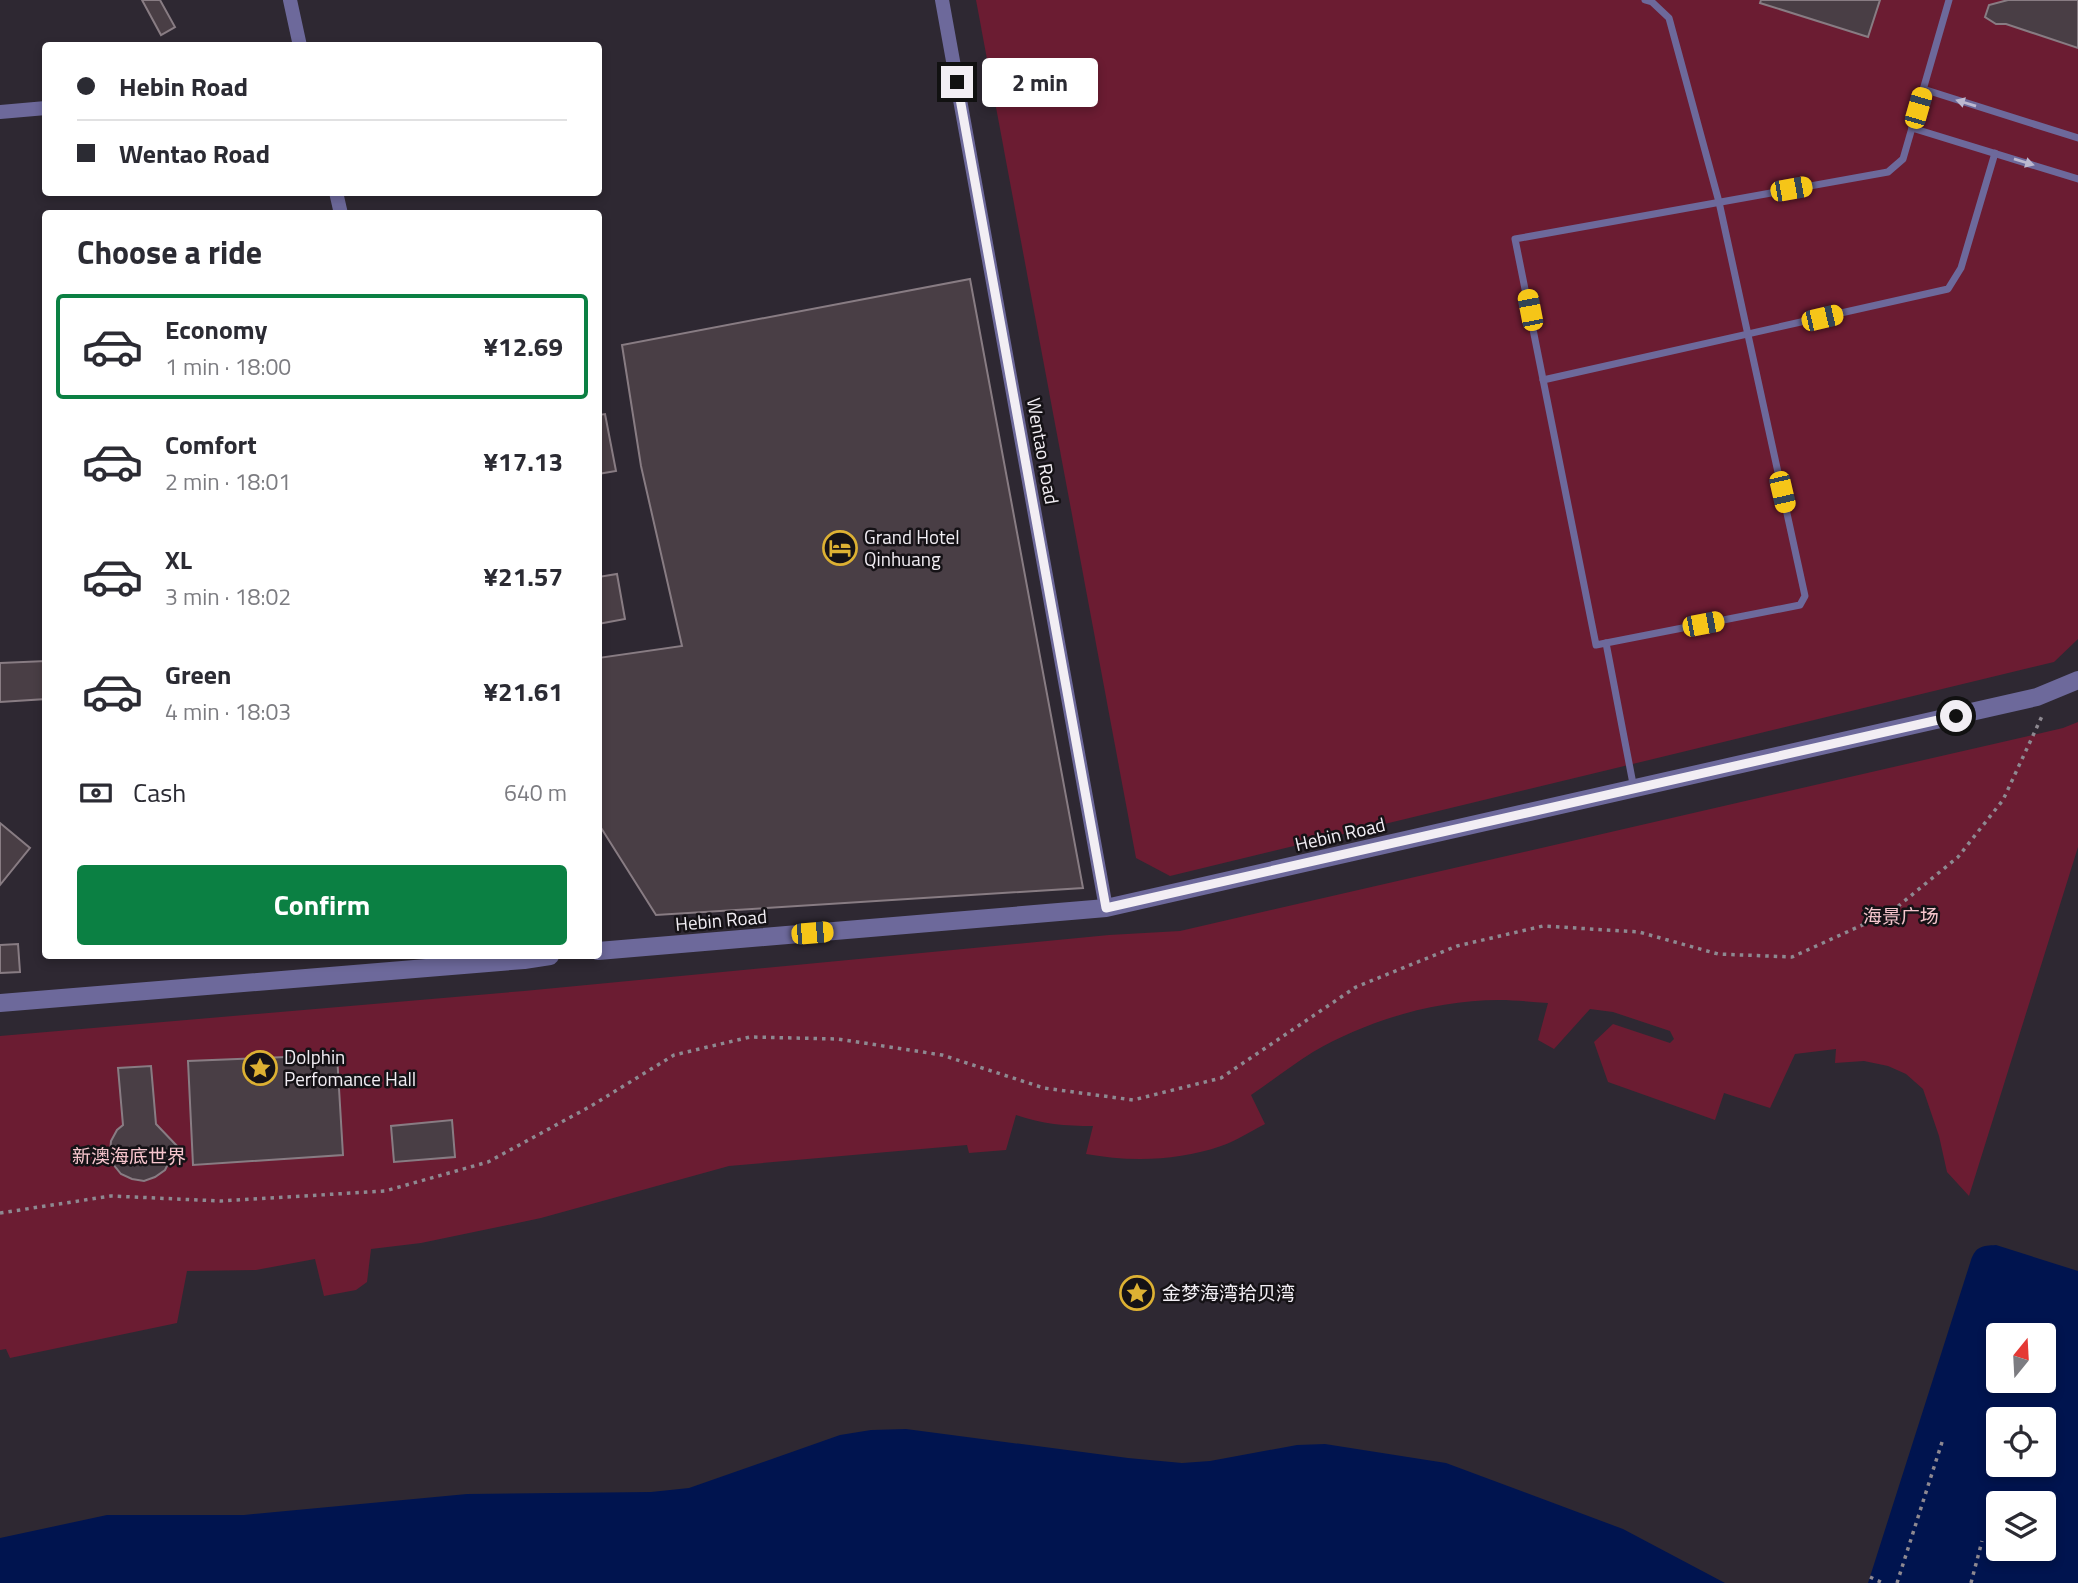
<!DOCTYPE html>
<html lang="en">
<head>
<meta charset="utf-8">
<style>
	body { margin:0; font-family:"Titillium Web","Noto Sans SC",sans-serif; background:#f7f7f7; color:#2b2b33; height:100vh; display:flex; flex-direction:column; font-size:26px; white-space:nowrap }
	* { box-sizing:border-box; margin:0 }
	p { font-size:23px; color:#7c7c81 }
	.icon { flex:none; width:38px; height:38px; fill:none; stroke:currentColor; stroke-width:2; stroke-linecap:round; stroke-linejoin:round }
	.map { position:relative; flex:1; overflow:hidden }
	.sheet { position:absolute; left:42px; top:210px; width:560px; height:749px; display:flex; flex-direction:column; background:#fff; border-radius:7px; box-shadow:0 4px 10px #0003 }
	.sheet>* { flex:none }
	.top-card { position:absolute; left:42px; top:42px; width:560px; height:154px; border-radius:7px; box-shadow:0 4px 10px #0003; display:grid; align-content:center; height:154px; padding:0 35px; background:#fff }
	.needle { width:46px; rotate:18deg }
	.fabs { position:absolute; left:1986px; top:1323px; display:grid; gap:14px }
	.fabs a { display:grid; place-items:center; width:70px; height:70px; border-radius:7px; background:#fff; box-shadow:0 4px 10px #0003; font-size:35px }
	.end { position:absolute; width:32px; height:32px; margin:-16px; border:9px solid #f2eef4; background:#111; box-shadow:0 0 0 4px #111 }
	.from { border-radius:50% }
	.bubble { position:absolute; height:49px; border-radius:7px; background:#fff; box-shadow:0 4px 10px #0003; font-size:23px; font-weight:700; line-height:49px; text-align:center }
	.car { position:absolute; width:21px; height:42px; margin:-21px -10px; border-radius:9px; box-shadow:0 0 5px 2px #0007; background:linear-gradient(#f5c518 24%,#345 0 40%,#f5c518 0 76%,#345 0 86%,#f5c518 0) }
	.top-card b { display:flex; align-items:center; gap:24px; height:66px; font-size:26px }
	.top-card b+b { border-top:2px solid #e1e1e2 }
	.top-card i { width:18px; height:18px; background:#2b2b33 }
	ul { padding:0; list-style:none }
	li { display:flex; align-items:center; gap:21px; height:105px; margin:0 14px 10px; padding:0 21px; border:4px solid transparent; border-radius:7px }
	li div { flex:1 }
	li b { display:block; font-size:26px }
	li em { font-style:normal; font-weight:700 }
	li.selected { border-color:#0b8043 }
	li>.icon { width:63px; height:63px; stroke-width:1.5 }
	h2 { padding:0 35px; font-size:32px; line-height:84px }
	.pay { display:flex; align-items:center; gap:18px; height:77px; padding:0 35px; font-size:26px }
	.pay p { margin-inline-start:auto }
	.primary-button { display:flex; gap:14px; margin-top:auto; padding:14px 35px }
	.primary-button a { flex:1; height:80px; border-radius:7px; background:#0b8043; color:#fff; font-size:28px; font-weight:700; line-height:80px; text-align:center }
	.map>svg:first-child { display:block }
</style>
</head>
<body>
<div class="map">
<svg width="2078" height="1583" viewBox="0 0 2078 1583">
	<rect width="100%" height="100%" fill="#2e2832"/>
	<g fill="#6b1c32">
		<polygon points="976,0 2078,0 2078,639 2054,662 1170,876 1136,858"/>
		<path d="M2078 722V847L1969 1196 1947 1172 1939 1136 1923 1089 1906 1074 1888 1066 1864 1061 1835 1063 1836 1049 1795 1054 1770 1108 1724 1093 1715 1120 1608 1082 1594 1042 1613 1024 1670 1043 1674 1039 1670 1031 1613 1012 1590 1009 1554 1049 1538 1040 1548 1003C1532 1002 1515 1000 1499 1000 1436 1000 1368 1020 1313 1052 1292 1065 1272 1081 1251 1095L1265 1124C1251 1131 1236 1141 1221 1146 1178 1161 1130 1162 1086 1154L1093 1126C1065 1126 1042 1124 1016 1115L1006 1150 969 1153 967 1145 729 1166 541 1218 421 1243 371 1249 367 1282 356 1290 324 1296 315 1259 256 1270 187 1271 177 1323 10 1358 6 1349 0 1350V1036L524 991 1109 935 1180 931 2063 728Z"/>
	</g>
	<g fill="#00144f" fill-rule="evenodd">
		<path d="M1996 1245 2078 1271V1583H1868L1971 1260C1976 1246 1982 1246 1996 1245ZM1998 1335H2044V1381H1998ZM1998 1419H2044V1465H1998ZM1998 1503H2044V1549H1998Z"/>
		<polygon points="906,1429 1128,1458 1182,1463 1210,1461 1297,1445 1325,1444 1446,1463 1623,1529 1725,1583 0,1583 0,1538 107,1515 244,1515 467,1494 651,1492 689,1488 840,1435 871,1430"/>
	</g>
	<g fill="#493e45" stroke="#887c83" stroke-width="2">
		<polygon points="142,0 160,0 175,27 161,35"/>
		<polygon points="1761,0 1880,0 1868,37 1760,3"/>
		<polygon points="2008,0 2078,0 2078,48 2006,24 1996,24 1985,17 1989,5"/>
		<polygon points="970,279 1083,888 656,915 598,823 598,658 682,646 641,466 622,345"/>
		<polygon points="605,414 616,471 598,474 598,415"/>
		<polygon points="617,574 625,619 598,624 598,577"/>
		<polygon points="46,661 46,699 0,702 0,663"/>
		<polygon points="0,823 30,848 0,885"/>
		<polygon points="18,944 20,972 0,973 0,945"/>
		<polygon points="337,1055 343,1155 193,1165 188,1061"/>
		<polygon points="151,1066 156,1124 177,1146 165,1170 155,1177 144,1181 132,1179 121,1174 113,1164 110,1153 111,1141 117,1130 123,1125 118,1068"/>
		<polygon points="452,1120 455,1157 394,1162 391,1126"/>
	</g>
	<g fill="none" stroke-linecap="round" stroke-linejoin="round">
		<g stroke="#8e8991" stroke-width="3.5" stroke-dasharray="3.5 5" stroke-linecap="butt">
			<polyline points="0,1213 111,1196 221,1201 385,1191 488,1162 591,1106 674,1055 750,1037 838,1039 942,1055 1044,1088 1133,1100 1221,1078 1356,987 1457,946 1543,926 1639,932 1718,954 1792,957 1891,912 1958,857 2003,800 2043,714"/>
			<polyline points="1870,1577 1883,1583"/>
			<polyline points="1897,1583 1943,1439"/>
			<polyline points="1971,1583 1982,1541"/>
		</g>
		<g stroke="#6d699b" stroke-width="7">
			<polyline points="1923,89 2078,138"/>
			<polyline points="1912,128 2078,179"/>
			<polyline points="1543,380 1948,289 1961,268 1995,153"/>
			<polyline points="1606,643 1800,605 1805,596 1719,202 1669,18 1652,2 1645,0"/>
			<polyline points="1634,789 1606,643 1596,645 1515,239 1888,172 1903,159 1949,0"/>
		</g>
		<g stroke="#6d699b" stroke-width="14">
			<polyline points="290,0 300,46"/>
			<polyline points="942,0 1106,908"/>
			<polyline points="0,112 46,108"/>
			<polyline points="336,192 341,214"/>
		</g>
		<g stroke="#6d699b" stroke-width="18">
			<polyline points="598,951 1106,908 2037,697 2078,680"/>
			<polyline points="0,1003 524,960 550,956"/>
		</g>
	</g>
	<defs><path id="oneway-solid" d="M-6-.8H1V-3.2L6.5 0L1 3.2V.8H-6Z" transform="scale(1.75)"/></defs>
	<g fill="#bdb9d0">
		<use href="#oneway-solid" transform="translate(1966 103) rotate(-163)"/>
		<use href="#oneway-solid" transform="translate(2024 162) rotate(17)"/>
	</g>
	<g fill="none" stroke-linecap="round" stroke-linejoin="round">
		<polyline stroke="#f2eef4" stroke-width="9" points="957,82 1106,908 1956,716"/>
	</g>
	<defs>
		<g id="hotel-ring" transform="scale(1.75)"><circle r="9.5" fill="#151216" stroke="#ddb133" stroke-width="1.5"/><path d="M-6-4.5h1.5V1H6V5H4.5V3h-9V5H-6ZM-4 0a1.8 1.8 0 1 1 3.6 0ZM.5 0V-2.5h3Q6-2.5 6 0Z" fill="#ddb133"/></g>
		<g id="sight-ring" transform="scale(1.75)"><circle r="9.5" fill="#151216" stroke="#ddb133" stroke-width="1.5"/><path d="M0-6L1.8-2.2L6-1.7L2.9 1.2L3.7 5.4L0 3.3L-3.7 5.4L-2.9 1.2L-6-1.7L-1.8-2.2Z" fill="#ddb133"/></g>
	</defs>
	<g fill-rule="evenodd">
		<use href="#hotel-ring" x="840" y="548"/>
		<use href="#sight-ring" x="260" y="1068"/>
		<use href="#sight-ring" x="1137" y="1293"/>
	</g>
	<g text-anchor="middle" stroke-width="5" stroke-linejoin="round" paint-order="stroke">
		<g font-size="19" fill="#f2eef4" stroke="#151216">
			<text transform="translate(1043 451) rotate(80)" y="7">Wentao Road</text>
			<text transform="translate(1340 834) rotate(-13)" y="7">Hebin Road</text>
			<text transform="translate(721 920) rotate(-5)" y="7">Hebin Road</text>
		</g>
		<g font-size="19" fill="#f2eef4" stroke="#151216" text-anchor="start">
			<text x="864" y="544">Grand Hotel<tspan x="864" dy="22">Qinhuang</tspan></text>
			<text x="284" y="1064">Dolphin<tspan x="284" dy="22">Perfomance Hall</tspan></text>
			<text x="1162" y="1300">金梦海湾拾贝湾</text>
		</g>
		<g font-size="19" fill="#f6c5cd" stroke="#151216">
			<text x="1901" y="923">海景广场</text>
			<text x="129" y="1163">新澳海底世界</text>
		</g>
	</g>
</svg>
<div class="fabs">
<a><svg class="needle" viewBox="-14 -14 28 28"><path d="M0-13l5 13h-10z" fill="#e53935"/><path d="M0 13l5-13h-10z" fill="#7c7c81"/></svg></a>
<a><svg class="icon" aria-label="locate" viewBox="0 0 24 24"><circle cx="12" cy="12" r="6"/><path d="M12 2v4M12 18v4M2 12h4M18 12h4"/></svg></a>
<a><svg class="icon" aria-label="layers" viewBox="0 0 24 24"><path d="M12 4l9 5-9 5-9-5zM3 14l9 5 9-5"/></svg></a>
</div>
<i class="end from" style="left:1956px;top:716px"></i>
<i class="end" style="left:957px;top:82px"></i>
<div class="bubble" style="left:982px;top:58px;width:116px">2 min</div>
<i class="car" style="left:1918px;top:108px;rotate:16deg"></i>
<i class="car" style="left:1791px;top:189px;rotate:80deg"></i>
<i class="car" style="left:1530px;top:310px;rotate:349deg"></i>
<i class="car" style="left:1822px;top:318px;rotate:77deg"></i>
<i class="car" style="left:1782px;top:492px;rotate:167deg"></i>
<i class="car" style="left:1703px;top:624px;rotate:79deg"></i>
<i class="car" style="left:812px;top:933px;rotate:85deg"></i>
<div class="top-card">
<b><i class="from"></i>Hebin Road</b>
<b><i></i>Wentao Road</b>
</div>
<section class="sheet">
<h2>Choose a ride</h2>
<ul>
<li class="selected"><svg class="icon" aria-label="car" viewBox="0 0 24 24"><path d="M5 17H2v-5l4-1 3-4h7l3 4 3 1v5h-3M9 17h6M6 11h13"/><circle cx="7" cy="17" r="2"/><circle cx="17" cy="17" r="2"/></svg><div><b>Economy</b><p>1 min · 18:00</p></div><em>¥12.69</em></li>
<li><svg class="icon" aria-label="car" viewBox="0 0 24 24"><path d="M5 17H2v-5l4-1 3-4h7l3 4 3 1v5h-3M9 17h6M6 11h13"/><circle cx="7" cy="17" r="2"/><circle cx="17" cy="17" r="2"/></svg><div><b>Comfort</b><p>2 min · 18:01</p></div><em>¥17.13</em></li>
<li><svg class="icon" aria-label="car" viewBox="0 0 24 24"><path d="M5 17H2v-5l4-1 3-4h7l3 4 3 1v5h-3M9 17h6M6 11h13"/><circle cx="7" cy="17" r="2"/><circle cx="17" cy="17" r="2"/></svg><div><b>XL</b><p>3 min · 18:02</p></div><em>¥21.57</em></li>
<li><svg class="icon" aria-label="car" viewBox="0 0 24 24"><path d="M5 17H2v-5l4-1 3-4h7l3 4 3 1v5h-3M9 17h6M6 11h13"/><circle cx="7" cy="17" r="2"/><circle cx="17" cy="17" r="2"/></svg><div><b>Green</b><p>4 min · 18:03</p></div><em>¥21.61</em></li>
</ul>
<div class="pay"><svg class="icon" aria-label="cash" viewBox="0 0 24 24"><path d="M3 7h18v10H3z"/><circle cx="12" cy="12" r="2"/></svg>Cash<p>640 m</p></div>
<div class="primary-button"><a>Confirm</a></div>
</section>
</div>
</body>
</html>
